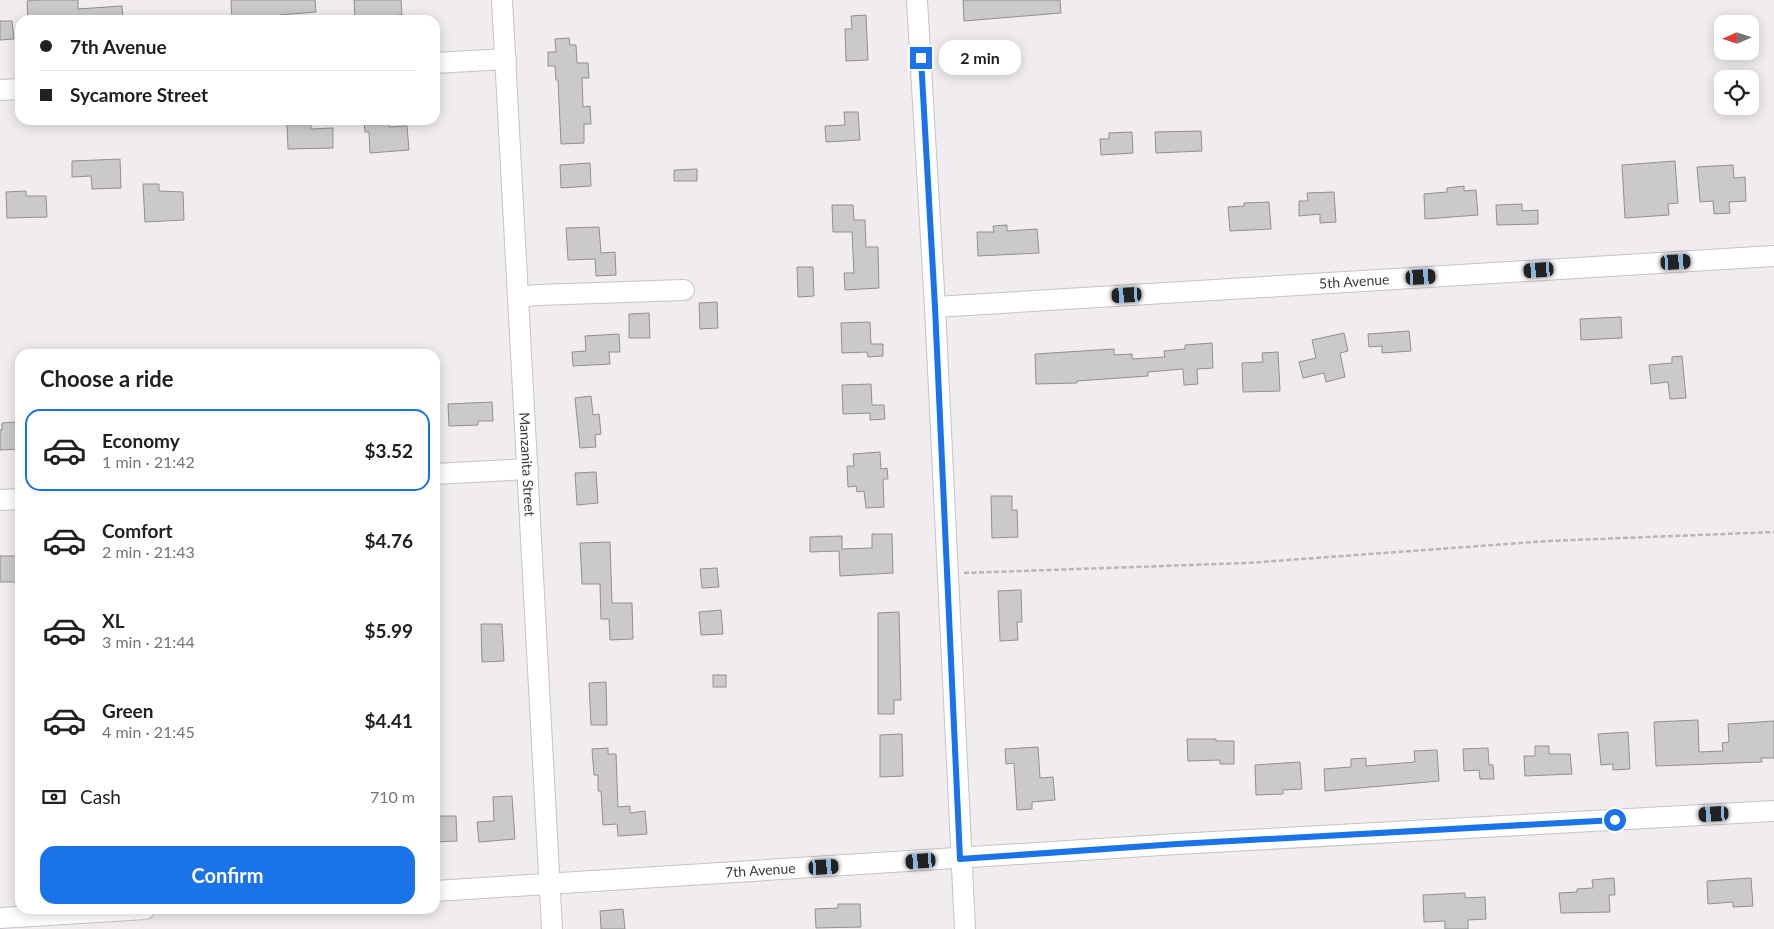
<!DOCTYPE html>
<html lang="en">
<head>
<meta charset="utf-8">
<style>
	body { margin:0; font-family:Lato,sans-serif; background:#f6f6f6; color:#202124; height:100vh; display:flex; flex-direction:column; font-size:19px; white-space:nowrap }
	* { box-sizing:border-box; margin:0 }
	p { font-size:16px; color:#757577 }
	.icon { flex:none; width:28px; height:28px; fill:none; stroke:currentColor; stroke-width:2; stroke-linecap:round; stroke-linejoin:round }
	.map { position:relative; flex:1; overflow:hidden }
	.panel { position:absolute; left:15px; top:349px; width:425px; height:565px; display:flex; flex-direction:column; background:#fff; border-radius:15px; box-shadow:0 2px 12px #0003 }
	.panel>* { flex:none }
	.top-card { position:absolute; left:15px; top:15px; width:425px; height:110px; border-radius:15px; box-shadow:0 2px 12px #0003; display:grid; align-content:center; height:110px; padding:0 25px; background:#fff }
	.needle { width:32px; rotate:267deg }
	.fabs { position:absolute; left:1714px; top:15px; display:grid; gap:10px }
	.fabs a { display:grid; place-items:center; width:45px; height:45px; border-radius:10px; background:#fff; box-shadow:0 2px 12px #0003; font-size:25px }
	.end { position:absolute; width:22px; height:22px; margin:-11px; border:6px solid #1a73e8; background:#fff; box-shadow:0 0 0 2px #fff }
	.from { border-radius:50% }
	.bubble { position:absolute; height:35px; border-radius:15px; background:#fff; box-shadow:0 2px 12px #0003; font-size:16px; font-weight:700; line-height:35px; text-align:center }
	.car { position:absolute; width:15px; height:30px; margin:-15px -8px; border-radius:6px; box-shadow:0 0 4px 1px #0007; background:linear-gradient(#222 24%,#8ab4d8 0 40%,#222 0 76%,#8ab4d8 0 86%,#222 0) }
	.top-card b { display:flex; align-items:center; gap:18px; height:48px; font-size:19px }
	.top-card b+b { border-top:1px solid #e0e0e0 }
	.top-card i { width:12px; height:12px; background:#202124 }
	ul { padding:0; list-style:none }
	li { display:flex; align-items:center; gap:15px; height:82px; margin:0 10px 8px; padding:0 15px; border:2px solid transparent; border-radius:15px }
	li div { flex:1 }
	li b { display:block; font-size:19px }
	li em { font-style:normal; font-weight:700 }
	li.current { border-color:#1a73e8 }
	li>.icon { width:45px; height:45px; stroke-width:1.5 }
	h2 { padding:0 25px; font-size:22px; line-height:60px }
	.pay { display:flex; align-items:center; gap:12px; height:55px; padding:0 25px; font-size:19px }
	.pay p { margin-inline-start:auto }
	.button { display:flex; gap:10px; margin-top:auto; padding:10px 25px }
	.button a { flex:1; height:58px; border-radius:15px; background:#1a73e8; color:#fff; font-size:20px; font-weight:700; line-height:58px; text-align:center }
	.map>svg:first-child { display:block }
</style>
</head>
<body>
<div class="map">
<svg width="1774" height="929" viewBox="0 0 1774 929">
	<rect width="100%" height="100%" fill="#f0ecf0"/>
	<g fill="#ccc9cd" stroke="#928f92">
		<polygon points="35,0 78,0 78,9 122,6 123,20 28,20 27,1"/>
		<polygon points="231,0 315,0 316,12 279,15 280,20 232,20"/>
		<polygon points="354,0 401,0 402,15 355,18"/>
		<polygon points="963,0 1060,0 1061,13 964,21"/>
		<polygon points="866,15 868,60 846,61 845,29 852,29 851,16"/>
		<polygon points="0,21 12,21 14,39 0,40"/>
		<polygon points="569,38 570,45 576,45 577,63 588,63 589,78 582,78 583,107 590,106 591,124 584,124 584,143 561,144 558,80 556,80 555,66 548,66 548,52 556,52 555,39"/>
		<polygon points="844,112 858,112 860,140 826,142 825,126 845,125"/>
		<polygon points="364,120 389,120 389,127 407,126 409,150 370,153 369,132 365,132"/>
		<polygon points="311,123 311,129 333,128 333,148 288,149 287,124"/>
		<polygon points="1201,131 1202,151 1156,153 1155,132"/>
		<polygon points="1132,132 1133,153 1101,155 1100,139 1109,139 1109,133"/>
		<polygon points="120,159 121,188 92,189 91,176 72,177 72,161"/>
		<polygon points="1675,161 1678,203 1668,204 1669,215 1625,218 1622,165"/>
		<polygon points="590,163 591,186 561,188 560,165"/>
		<polygon points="1733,165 1734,178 1745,177 1746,201 1729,202 1730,213 1714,214 1713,201 1700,202 1697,167"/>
		<polygon points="697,169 697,181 674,181 674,170"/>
		<polygon points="143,184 159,184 159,191 183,192 184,220 145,222"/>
		<polygon points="1464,186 1464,191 1476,190 1478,215 1425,219 1424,194 1447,192 1447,188"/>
		<polygon points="26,191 26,196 46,196 47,217 7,218 6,192"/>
		<polygon points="1334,192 1336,222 1320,223 1320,214 1299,216 1299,201 1308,201 1307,193"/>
		<polygon points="1269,202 1271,229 1230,231 1228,207 1244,206 1244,203"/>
		<polygon points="1522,204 1522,211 1538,210 1538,224 1497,225 1496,205"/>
		<polygon points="832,205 853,205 854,220 865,220 866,247 878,247 879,288 845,290 844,273 854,273 852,232 833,232"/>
		<polygon points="1007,225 1007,231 1037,229 1039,253 978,256 977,232 994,232 993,226"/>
		<polygon points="599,227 601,253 615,252 616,275 596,276 595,259 568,260 566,228"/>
		<polygon points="797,267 813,267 814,296 798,297"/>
		<polygon points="717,302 718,328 700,329 699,303"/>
		<polygon points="649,313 650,338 629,338 629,314"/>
		<polygon points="1621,317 1622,338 1581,340 1580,319"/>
		<polygon points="870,322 871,344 883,344 883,356 868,357 867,352 842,353 841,323"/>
		<polygon points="1409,331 1411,351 1382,353 1382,346 1369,347 1368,334"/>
		<polygon points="1344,333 1348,351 1340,353 1345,377 1326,382 1324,373 1303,378 1299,362 1316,358 1312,340"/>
		<polygon points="619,334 620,352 609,352 610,364 573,366 572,352 586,351 585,336"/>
		<polygon points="1212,343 1213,368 1197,369 1198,384 1184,385 1183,369 1148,372 1148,376 1077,381 1077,383 1036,384 1035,354 1114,349 1114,355 1132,354 1132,359 1165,357 1164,351 1185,349 1185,345"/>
		<polygon points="1278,352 1280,391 1243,392 1242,363 1263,362 1262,353"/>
		<polygon points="1682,356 1686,398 1670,399 1668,382 1651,384 1649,365 1672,363 1672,357"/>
		<polygon points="871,384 872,405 884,405 885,419 870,420 870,413 843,414 842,385"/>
		<polygon points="591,396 593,415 599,414 601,434 595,435 596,447 580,448 575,398"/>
		<polygon points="492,402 493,421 478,421 478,425 449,426 448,404"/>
		<polygon points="15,422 16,430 20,430 20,449 0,450 0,430 2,430 2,423"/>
		<polygon points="880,452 881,469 887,468 888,479 883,479 884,507 866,508 864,491 857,492 856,486 848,487 847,466 854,466 853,454"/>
		<polygon points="596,472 598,503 577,505 575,473"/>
		<polygon points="991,496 1012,496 1012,510 1017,510 1018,537 992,538"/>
		<polygon points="872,534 892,534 893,573 840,576 839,551 810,552 810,537 842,536 842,549 872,548"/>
		<polygon points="610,542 612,603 632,603 633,639 610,640 609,619 601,619 600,584 582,584 580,543"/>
		<rect x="0" y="556" width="20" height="26"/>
		<polygon points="717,568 719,587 702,588 700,569"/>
		<polygon points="1021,590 1022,622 1017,622 1018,640 1000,641 998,591"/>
		<polygon points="721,610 723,634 701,635 699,612"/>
		<polygon points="899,612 901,700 894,700 894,714 878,714 878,613"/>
		<polygon points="481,624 502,624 504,661 482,662"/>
		<rect x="713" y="675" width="13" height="12"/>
		<polygon points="606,682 607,725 591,725 589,683"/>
		<polygon points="1698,720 1699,752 1723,751 1722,743 1729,742 1728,724 1774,721 1774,758 1761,758 1762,762 1656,766 1654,722"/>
		<polygon points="1628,732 1630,769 1613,770 1613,764 1601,765 1598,734"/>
		<polygon points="902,734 903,776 880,777 880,735"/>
		<polygon points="1187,739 1216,739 1216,741 1234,741 1234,764 1220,764 1220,760 1188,761"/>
		<polygon points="1535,746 1549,746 1549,754 1570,754 1572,774 1525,776 1524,756 1535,756"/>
		<polygon points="1038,747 1040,778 1053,777 1055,800 1032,802 1032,809 1017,810 1014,763 1006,764 1005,749"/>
		<polygon points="608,748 608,754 616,754 618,807 630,806 630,813 645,811 647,834 618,836 617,824 603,825 601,791 598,791 598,775 594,775 592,749"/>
		<polygon points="1488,748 1489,765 1493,765 1494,779 1480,779 1479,770 1464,771 1463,749"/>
		<polygon points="1437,750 1439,781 1325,791 1324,769 1351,767 1351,759 1366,758 1366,766 1415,762 1414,751"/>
		<polygon points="1300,762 1302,789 1283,790 1283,794 1256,795 1255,765"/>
		<polygon points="512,796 515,839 479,842 477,822 494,821 493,797"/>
		<polygon points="435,816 456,816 457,841 435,842"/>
		<polygon points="1614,878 1615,895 1609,895 1610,912 1561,913 1559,893 1577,892 1577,889 1593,888 1592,880"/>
		<polygon points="1751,878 1753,906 1733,907 1733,902 1708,904 1707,881"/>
		<polygon points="1465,893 1465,898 1485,897 1486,919 1468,920 1468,929 1445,929 1445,921 1424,922 1423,895"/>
		<polygon points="838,904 860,904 861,927 816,928 815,909 838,908"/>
		<polygon points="623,909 625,929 601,929 600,911"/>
	</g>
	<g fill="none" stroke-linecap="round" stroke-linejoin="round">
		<g stroke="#c6c2c6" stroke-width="22">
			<g id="minor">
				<path id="s1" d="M502 0 552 929"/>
				<polyline points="917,0 935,307 965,929"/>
				<polyline points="435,63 506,59"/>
				<polyline points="0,90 20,89"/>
				<polyline points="518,297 538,295 684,290"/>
				<path id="s2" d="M935 307 1774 256"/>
				<polyline points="435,474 528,469"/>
				<polyline points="0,500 20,499"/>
				<path id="s3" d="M435 891 1177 844 1774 811"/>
				<polyline points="0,918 145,909"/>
			</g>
		</g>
		<polyline stroke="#b9b6b9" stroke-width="2.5" stroke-dasharray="5 2.5" stroke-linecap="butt" points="964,573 1247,563 1548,541 1774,532"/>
		<use href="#minor" stroke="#fff" stroke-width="20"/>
	</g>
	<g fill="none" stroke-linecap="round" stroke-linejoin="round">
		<polyline stroke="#1a73e8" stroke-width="6" points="921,58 935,307 960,859 1177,844 1615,820"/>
	</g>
	<g text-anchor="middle" stroke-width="4.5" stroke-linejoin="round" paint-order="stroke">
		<g font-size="14" fill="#3c3a3c" stroke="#fff">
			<text dy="5" stroke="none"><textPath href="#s2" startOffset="420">5th Avenue</textPath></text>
			<text dy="5" stroke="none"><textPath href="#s1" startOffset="465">Manzanita Street</textPath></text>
			<text dy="5" stroke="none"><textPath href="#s3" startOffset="326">7th Avenue</textPath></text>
		</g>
	</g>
</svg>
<div class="fabs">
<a><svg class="needle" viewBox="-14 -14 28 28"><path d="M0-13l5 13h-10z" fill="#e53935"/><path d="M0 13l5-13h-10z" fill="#757577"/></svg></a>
<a><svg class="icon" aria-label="locate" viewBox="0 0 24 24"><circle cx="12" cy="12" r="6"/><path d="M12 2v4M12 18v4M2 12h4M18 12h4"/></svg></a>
</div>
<i class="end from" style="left:1615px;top:820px"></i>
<i class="end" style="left:921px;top:58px"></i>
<div class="bubble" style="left:939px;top:40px;width:82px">2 min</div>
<i class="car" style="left:1676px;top:262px;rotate:87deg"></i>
<i class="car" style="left:1539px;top:270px;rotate:266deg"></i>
<i class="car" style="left:1421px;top:277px;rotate:87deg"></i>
<i class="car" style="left:1127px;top:295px;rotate:267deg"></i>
<i class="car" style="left:1714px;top:814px;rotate:267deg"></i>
<i class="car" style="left:921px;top:861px;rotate:266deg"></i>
<i class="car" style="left:824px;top:867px;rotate:87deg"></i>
<div class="top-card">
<b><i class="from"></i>7th Avenue</b>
<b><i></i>Sycamore Street</b>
</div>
<section class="panel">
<h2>Choose a ride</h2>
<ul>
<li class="current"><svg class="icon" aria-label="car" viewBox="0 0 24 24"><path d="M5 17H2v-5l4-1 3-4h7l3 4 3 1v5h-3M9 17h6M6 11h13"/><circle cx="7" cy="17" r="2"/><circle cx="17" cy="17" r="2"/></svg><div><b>Economy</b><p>1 min · 21:42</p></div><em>$3.52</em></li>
<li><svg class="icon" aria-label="car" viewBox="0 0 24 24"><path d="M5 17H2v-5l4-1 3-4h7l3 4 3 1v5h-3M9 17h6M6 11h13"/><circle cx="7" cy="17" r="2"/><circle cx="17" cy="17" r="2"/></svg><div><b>Comfort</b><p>2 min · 21:43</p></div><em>$4.76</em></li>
<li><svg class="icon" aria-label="car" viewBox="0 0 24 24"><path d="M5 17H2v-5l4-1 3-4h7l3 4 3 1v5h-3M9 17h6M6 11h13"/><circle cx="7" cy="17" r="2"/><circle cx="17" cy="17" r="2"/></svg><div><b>XL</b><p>3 min · 21:44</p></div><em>$5.99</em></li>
<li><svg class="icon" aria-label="car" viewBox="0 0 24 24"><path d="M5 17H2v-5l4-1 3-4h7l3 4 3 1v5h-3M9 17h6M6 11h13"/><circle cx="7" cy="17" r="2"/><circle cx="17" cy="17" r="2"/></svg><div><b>Green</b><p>4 min · 21:45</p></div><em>$4.41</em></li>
</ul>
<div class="pay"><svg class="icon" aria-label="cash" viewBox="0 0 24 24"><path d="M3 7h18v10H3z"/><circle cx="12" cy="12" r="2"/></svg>Cash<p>710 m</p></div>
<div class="button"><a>Confirm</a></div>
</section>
</div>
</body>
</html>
